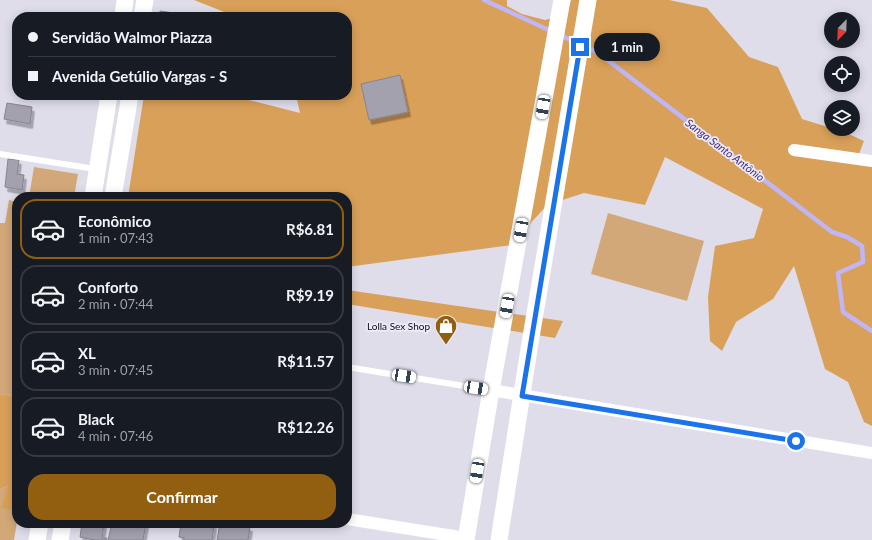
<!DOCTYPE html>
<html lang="pt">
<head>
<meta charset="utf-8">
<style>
	body { margin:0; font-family:Lato,sans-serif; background:#242831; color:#f1f3f6; height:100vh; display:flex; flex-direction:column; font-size:15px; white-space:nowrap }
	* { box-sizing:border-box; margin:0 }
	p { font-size:13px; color:#9ea1a6 }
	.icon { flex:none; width:22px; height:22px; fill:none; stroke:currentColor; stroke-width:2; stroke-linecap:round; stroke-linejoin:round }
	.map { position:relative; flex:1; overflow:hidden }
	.details { position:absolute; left:12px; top:192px; width:340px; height:336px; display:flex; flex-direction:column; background:#171b24; border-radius:16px; box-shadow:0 2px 10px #0003 }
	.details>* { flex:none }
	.top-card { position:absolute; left:12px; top:12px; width:340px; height:88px; border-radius:16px; box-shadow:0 2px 10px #0003; display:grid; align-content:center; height:88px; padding:0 16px; background:#171b24 }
	.needle { width:26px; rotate:203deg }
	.buttons { position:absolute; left:824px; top:12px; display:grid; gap:8px }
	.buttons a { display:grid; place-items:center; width:36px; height:36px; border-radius:50%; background:#171b24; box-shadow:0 2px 10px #0003; font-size:20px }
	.end { position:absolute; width:18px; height:18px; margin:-9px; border:5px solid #1a73e8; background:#fff; box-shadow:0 0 0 2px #fff }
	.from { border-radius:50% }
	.bubble { position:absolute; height:28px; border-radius:14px; background:#171b24; box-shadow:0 2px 10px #0003; font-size:13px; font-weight:700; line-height:28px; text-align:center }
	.car { position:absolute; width:12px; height:24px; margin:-12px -6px; border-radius:5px; box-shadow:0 0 3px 1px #0007; background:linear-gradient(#fff 24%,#345 0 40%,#fff 0 76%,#345 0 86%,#fff 0) }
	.top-card b { display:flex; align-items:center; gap:14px; height:38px; font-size:15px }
	.top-card b+b { border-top:1px solid #363941 }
	.top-card i { width:10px; height:10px; background:#f1f3f6 }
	ul { padding:7px 0 0; list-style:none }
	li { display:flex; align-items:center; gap:12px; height:60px; margin:0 8px 6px; padding:0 8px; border:2px solid #363941; border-radius:16px }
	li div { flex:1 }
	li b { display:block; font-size:15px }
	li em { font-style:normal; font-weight:700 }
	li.active { border-color:#925e10 }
	li>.icon { width:36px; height:36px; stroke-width:1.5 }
	.cta { display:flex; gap:8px; margin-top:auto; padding:8px 16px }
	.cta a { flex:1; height:46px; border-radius:16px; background:#925e10; color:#fff; font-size:16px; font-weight:700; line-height:46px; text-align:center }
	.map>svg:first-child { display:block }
</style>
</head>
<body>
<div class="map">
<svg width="872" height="540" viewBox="0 0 872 540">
	<defs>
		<filter id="shadow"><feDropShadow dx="2.5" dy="4.5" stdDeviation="0" flood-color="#0004"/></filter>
	</defs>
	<rect width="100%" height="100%" fill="#dfddea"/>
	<g fill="#d2a878">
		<polygon points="34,167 78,174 74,197 29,197"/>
		<polygon points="9,200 17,202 17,397 0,394 0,223 5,223"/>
		<polygon points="608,213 704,241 687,301 591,274"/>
		<polygon points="8,486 14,510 17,507 17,522 14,540 0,540 0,489"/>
	</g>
	<g fill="#d9a059">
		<polygon points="194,0 507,0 507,6 522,14 545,20 566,14 571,0 669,0 707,8 749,57 778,67 802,119 831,128 831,129 842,131 864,141 857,159 872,163 872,426 864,422 848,382 825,369 794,266 773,299 736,322 722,351 710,341 708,297 715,246 754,238 763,209 665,157 645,205 584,193 547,205 511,245 347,267 347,197 128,197 144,95 230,95 300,113 296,95 347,95 347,17 237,17"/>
		<polygon points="347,290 563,321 555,338 347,304"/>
		<polygon points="0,394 17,397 17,507 14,510 1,508 8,486 0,489"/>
	</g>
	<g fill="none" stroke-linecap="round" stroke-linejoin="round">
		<g stroke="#c0b5f5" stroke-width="4.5">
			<polyline points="484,0 553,32"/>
			<polyline points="560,35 577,43"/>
			<polyline points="584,46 597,52 832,232 847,237 862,246 863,262 838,273 843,312 872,331"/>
		</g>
	</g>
	<g fill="#a3a1ae" stroke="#85848f" filter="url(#shadow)">
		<polygon points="160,11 194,16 194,17 160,17"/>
		<polygon points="400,75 408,112 369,120 361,84"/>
		<polygon points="7,103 32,107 30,124 4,119"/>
		<polygon points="8,159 19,160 17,174 24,175 22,190 5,187"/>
		<polygon points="82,523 104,523 102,538 107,538 106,540 95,540 80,537"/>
		<polygon points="112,523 146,523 143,540 108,540"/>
		<polygon points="181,523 214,524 212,540 184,540 184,538 179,537"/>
		<polygon points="220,523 228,523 250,527 248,540 217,540"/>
	</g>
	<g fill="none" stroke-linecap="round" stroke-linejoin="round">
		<g stroke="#fff" stroke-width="6">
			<polyline points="0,154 95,169"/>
			<polyline points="347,367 489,390"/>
		</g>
		<g stroke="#fff" stroke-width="12">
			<polyline points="794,150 872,161"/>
			<polyline points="491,390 872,453"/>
			<polyline points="347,519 466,538"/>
		</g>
		<g stroke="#fff" stroke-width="17">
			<polyline points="123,17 125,0"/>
			<polyline points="142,17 145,0"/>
			<polyline points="93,197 109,95"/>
			<polyline points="113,197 130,95"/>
			<polyline points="37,540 40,523"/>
			<polyline points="60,540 63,523"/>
			<polyline points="466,540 491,390 562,0"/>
			<polyline points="499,540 530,343 588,0"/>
		</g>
	</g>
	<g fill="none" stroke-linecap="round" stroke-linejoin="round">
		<polyline stroke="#1a73e8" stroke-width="5" points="580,47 522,396 796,441"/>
	</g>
	<defs>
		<g id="shop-pin" transform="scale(1.15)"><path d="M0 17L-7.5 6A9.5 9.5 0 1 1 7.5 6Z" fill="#925e10" stroke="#ecebf8"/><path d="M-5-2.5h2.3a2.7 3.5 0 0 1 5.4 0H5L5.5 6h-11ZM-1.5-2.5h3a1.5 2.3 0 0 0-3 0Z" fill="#fff"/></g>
	</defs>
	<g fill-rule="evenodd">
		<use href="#shop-pin" x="446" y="326"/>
	</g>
	<g text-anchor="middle" stroke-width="3.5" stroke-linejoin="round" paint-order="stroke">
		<g font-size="10" fill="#0d0c11" stroke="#ecebf8" text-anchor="end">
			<text x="430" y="330">Lolla Sex Shop</text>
		</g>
		<g font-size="11" font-style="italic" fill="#41257e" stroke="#ecebf8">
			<text transform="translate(725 150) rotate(37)" y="4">Sanga Santo Antônio</text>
		</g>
	</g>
</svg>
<div class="buttons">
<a><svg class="needle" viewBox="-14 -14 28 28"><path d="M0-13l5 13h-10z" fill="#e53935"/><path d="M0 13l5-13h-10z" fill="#9ea1a6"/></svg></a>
<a><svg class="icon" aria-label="locate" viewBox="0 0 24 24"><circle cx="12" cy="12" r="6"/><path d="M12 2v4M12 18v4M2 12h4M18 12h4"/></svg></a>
<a><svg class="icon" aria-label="layers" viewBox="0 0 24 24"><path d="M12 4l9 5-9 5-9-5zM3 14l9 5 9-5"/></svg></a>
</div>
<i class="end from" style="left:796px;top:441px"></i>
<i class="end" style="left:580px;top:47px"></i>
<div class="bubble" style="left:594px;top:33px;width:66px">1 min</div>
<i class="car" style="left:543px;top:107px;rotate:190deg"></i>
<i class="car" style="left:521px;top:230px;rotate:190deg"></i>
<i class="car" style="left:507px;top:306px;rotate:190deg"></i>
<i class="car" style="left:404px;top:376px;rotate:99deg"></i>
<i class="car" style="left:476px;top:388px;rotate:99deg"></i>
<i class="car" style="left:477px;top:471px;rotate:189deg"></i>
<div class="top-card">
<b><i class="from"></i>Servidão Walmor Piazza</b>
<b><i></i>Avenida Getúlio Vargas - S</b>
</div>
<section class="details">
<ul>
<li class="active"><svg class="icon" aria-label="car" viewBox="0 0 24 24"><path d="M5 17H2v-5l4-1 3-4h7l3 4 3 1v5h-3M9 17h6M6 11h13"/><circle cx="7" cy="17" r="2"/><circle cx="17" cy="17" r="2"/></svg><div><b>Econômico</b><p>1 min · 07:43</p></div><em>R$6.81</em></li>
<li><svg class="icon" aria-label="car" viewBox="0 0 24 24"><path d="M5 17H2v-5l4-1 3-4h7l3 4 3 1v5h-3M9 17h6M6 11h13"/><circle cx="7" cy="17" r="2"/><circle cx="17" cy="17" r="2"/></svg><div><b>Conforto</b><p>2 min · 07:44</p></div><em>R$9.19</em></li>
<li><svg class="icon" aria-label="car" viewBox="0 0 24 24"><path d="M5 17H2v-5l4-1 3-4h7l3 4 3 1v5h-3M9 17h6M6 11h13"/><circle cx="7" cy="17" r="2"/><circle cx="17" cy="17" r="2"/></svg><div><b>XL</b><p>3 min · 07:45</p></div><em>R$11.57</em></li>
<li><svg class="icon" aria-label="car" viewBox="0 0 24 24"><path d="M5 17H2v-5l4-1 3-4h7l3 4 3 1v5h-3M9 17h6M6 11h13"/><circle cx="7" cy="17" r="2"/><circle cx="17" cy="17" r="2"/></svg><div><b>Black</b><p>4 min · 07:46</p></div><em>R$12.26</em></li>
</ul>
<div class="cta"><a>Confirmar</a></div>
</section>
</div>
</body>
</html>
